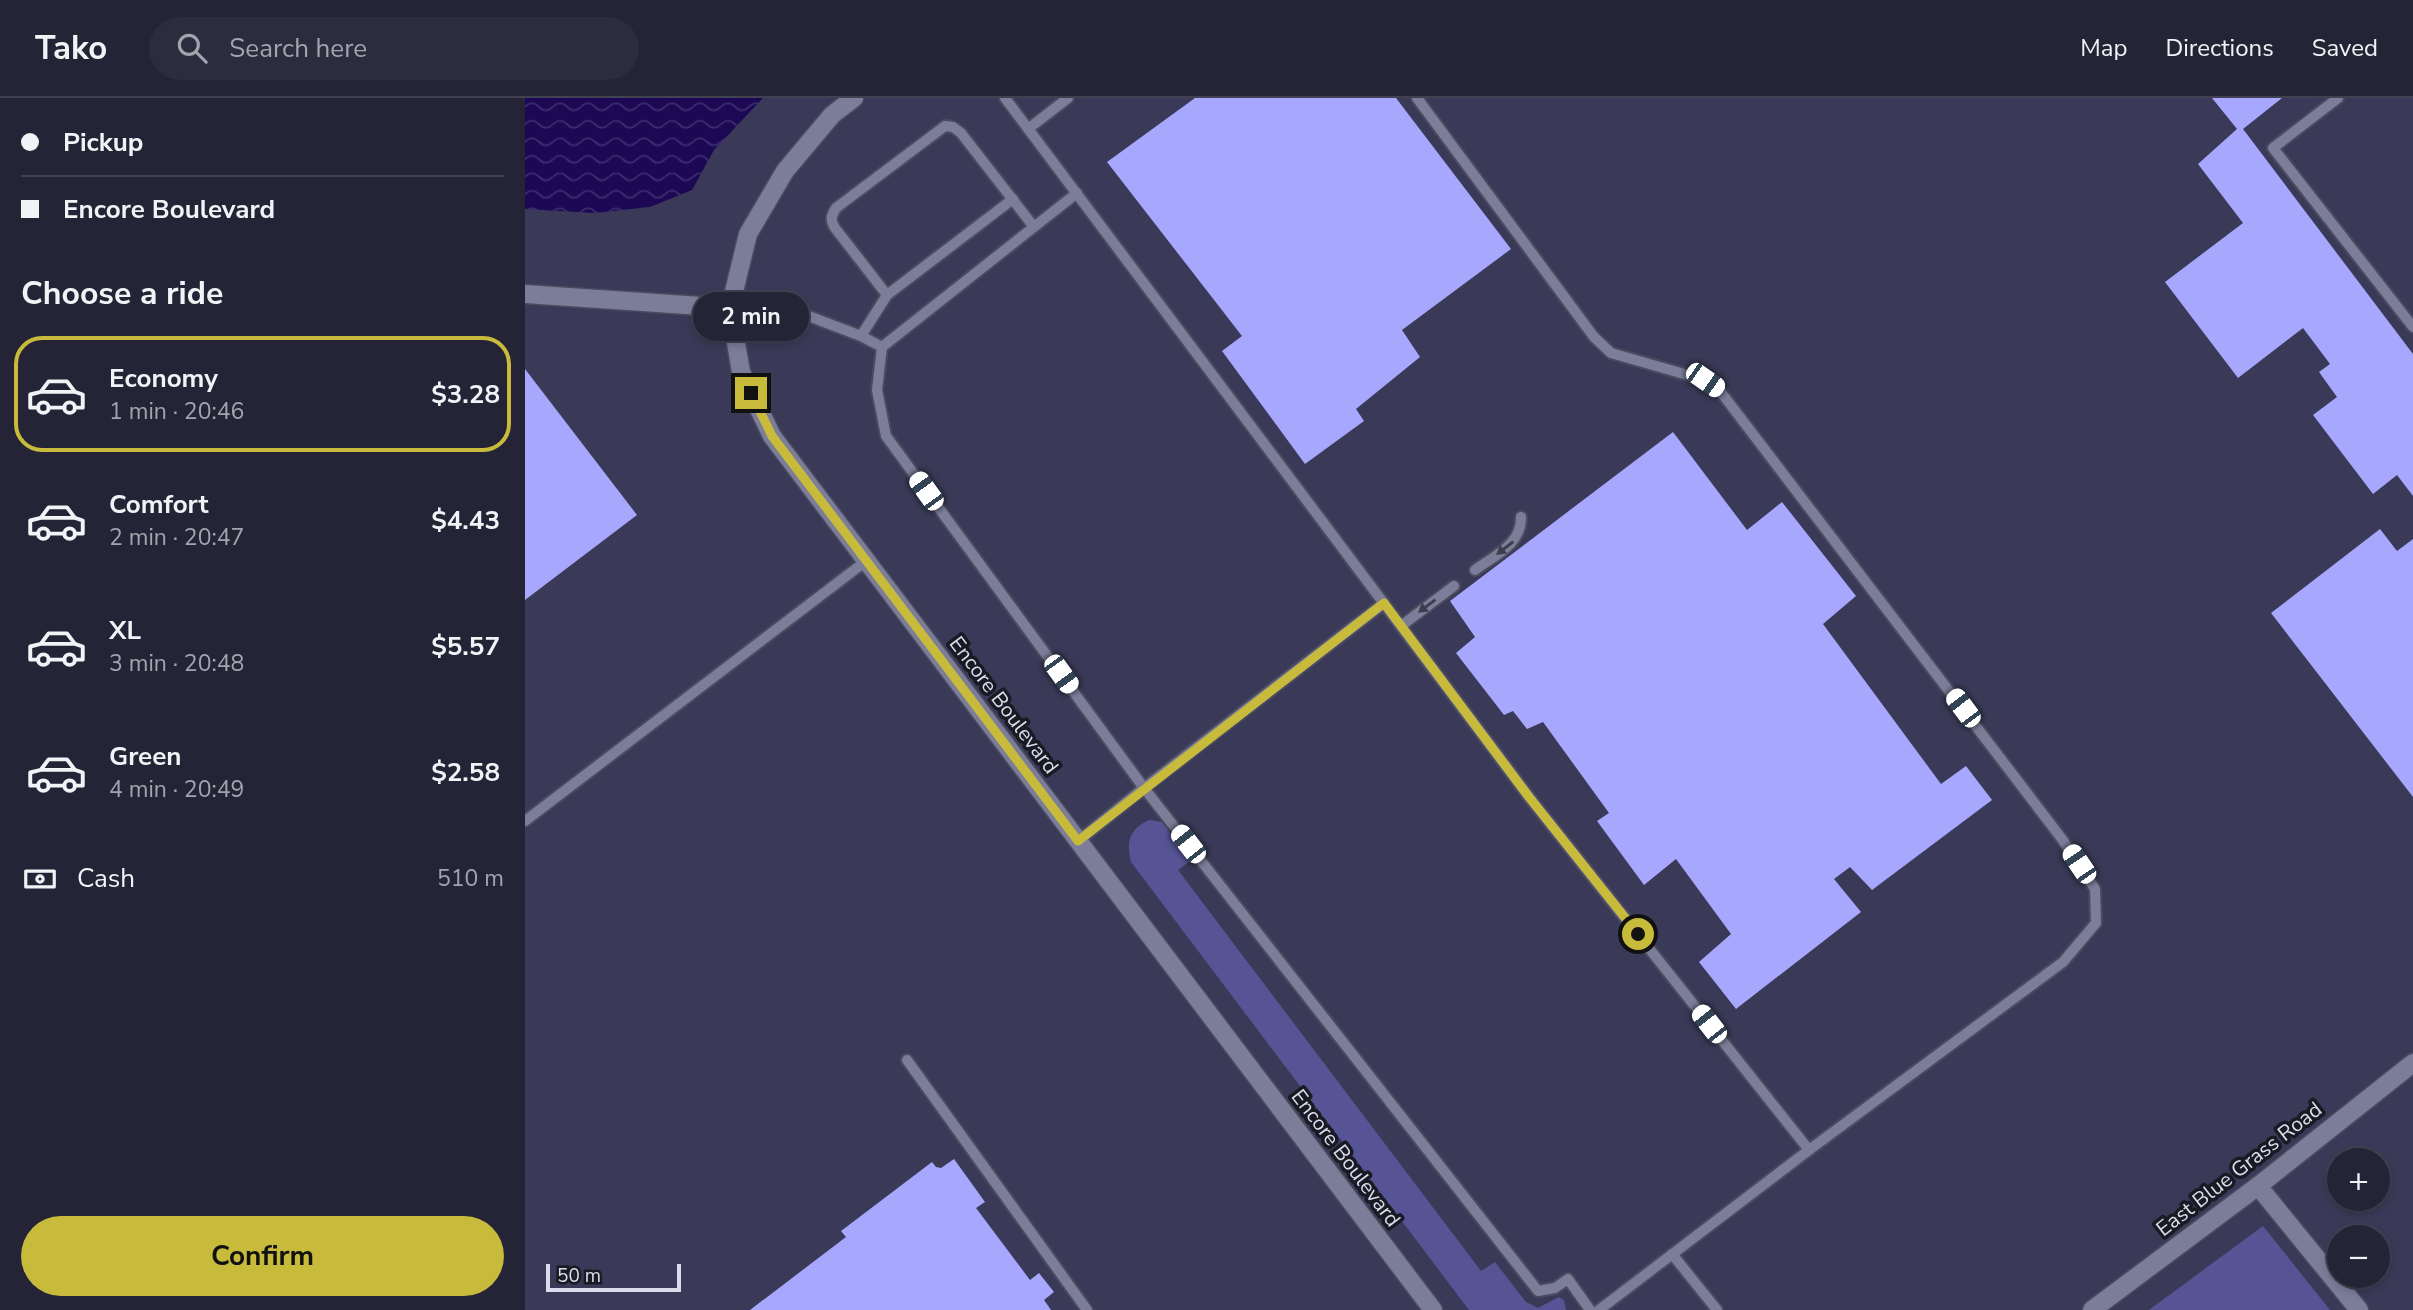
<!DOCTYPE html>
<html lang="en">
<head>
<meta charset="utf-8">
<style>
	body { margin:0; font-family:"Nunito Sans",sans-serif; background:#2c2c3e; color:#f1f3f6; height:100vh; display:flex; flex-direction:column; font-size:26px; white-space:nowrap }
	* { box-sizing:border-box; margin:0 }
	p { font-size:23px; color:#a3a4ad }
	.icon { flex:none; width:38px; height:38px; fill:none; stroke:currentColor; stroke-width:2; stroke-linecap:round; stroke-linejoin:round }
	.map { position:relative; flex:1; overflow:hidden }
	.sheet { display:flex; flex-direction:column; background:#242436; width:525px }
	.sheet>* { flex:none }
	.guide { display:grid; align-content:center; height:154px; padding:0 21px; background:#242436 }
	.tools { position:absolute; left:1802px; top:1050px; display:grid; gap:14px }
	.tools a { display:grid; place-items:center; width:63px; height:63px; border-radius:50%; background:#242436; box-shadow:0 4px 10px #0003,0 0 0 2px #414151; font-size:35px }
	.scale { position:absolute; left:21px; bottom:18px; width:135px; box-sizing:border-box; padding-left:7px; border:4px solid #dcddec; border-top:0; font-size:19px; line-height:24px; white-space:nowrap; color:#dcddec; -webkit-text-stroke:5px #191a24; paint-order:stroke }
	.end { position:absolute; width:32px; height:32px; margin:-16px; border:9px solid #c8bb3b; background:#111; box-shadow:0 0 0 4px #111 }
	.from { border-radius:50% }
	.bubble { position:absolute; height:49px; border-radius:24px; background:#242436; box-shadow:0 4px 10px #0003,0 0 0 2px #414151; font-size:23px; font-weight:700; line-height:49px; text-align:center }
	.car { position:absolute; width:21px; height:42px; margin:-21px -10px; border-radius:9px; box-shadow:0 0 5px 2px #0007; background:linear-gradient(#fff 24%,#345 0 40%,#fff 0 76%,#345 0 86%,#fff 0) }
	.guide b { display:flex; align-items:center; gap:24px; height:66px; font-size:26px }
	.guide b+b { border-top:2px solid #414151 }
	.guide i { width:18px; height:18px; background:#f1f3f6 }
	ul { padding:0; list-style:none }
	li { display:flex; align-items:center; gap:21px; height:116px; margin:0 14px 10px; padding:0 7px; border:4px solid transparent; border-radius:28px }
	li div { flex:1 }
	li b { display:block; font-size:26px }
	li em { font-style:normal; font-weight:700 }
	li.on { border-color:#c8bb3b }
	li>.icon { width:63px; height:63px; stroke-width:1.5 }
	h2 { padding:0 21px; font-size:32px; line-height:84px }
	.pay { display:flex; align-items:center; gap:18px; height:77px; padding:0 21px; font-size:26px }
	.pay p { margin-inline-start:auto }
	.action { display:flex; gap:14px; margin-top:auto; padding:14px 21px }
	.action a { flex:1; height:80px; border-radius:42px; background:#c8bb3b; color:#111; font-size:28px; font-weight:700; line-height:80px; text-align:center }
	header { display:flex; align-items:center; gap:42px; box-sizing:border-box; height:98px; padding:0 35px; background:#242436; border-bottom:2px solid #414151 }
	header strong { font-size:33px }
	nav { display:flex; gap:38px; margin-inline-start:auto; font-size:24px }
	.search { width:490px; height:63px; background:#2c2c3e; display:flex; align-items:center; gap:18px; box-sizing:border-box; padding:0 24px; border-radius:38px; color:#a3a4ad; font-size:26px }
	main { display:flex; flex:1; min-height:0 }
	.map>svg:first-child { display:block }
</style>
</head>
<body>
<header>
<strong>Tako</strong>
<div class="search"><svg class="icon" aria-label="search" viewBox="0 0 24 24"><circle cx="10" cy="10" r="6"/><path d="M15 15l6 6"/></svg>Search here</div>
<nav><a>Map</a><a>Directions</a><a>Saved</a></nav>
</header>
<main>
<section class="sheet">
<div class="guide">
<b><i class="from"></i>Pickup</b>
<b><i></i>Encore Boulevard</b>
</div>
<h2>Choose a ride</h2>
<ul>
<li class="on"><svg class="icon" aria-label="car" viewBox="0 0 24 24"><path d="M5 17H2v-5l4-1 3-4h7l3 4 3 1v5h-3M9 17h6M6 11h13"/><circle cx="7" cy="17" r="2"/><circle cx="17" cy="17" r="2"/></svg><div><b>Economy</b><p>1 min · 20:46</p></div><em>$3.28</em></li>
<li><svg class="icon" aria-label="car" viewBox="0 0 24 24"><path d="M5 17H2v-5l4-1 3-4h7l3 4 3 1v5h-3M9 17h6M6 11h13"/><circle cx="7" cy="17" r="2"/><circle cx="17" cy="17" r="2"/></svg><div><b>Comfort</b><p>2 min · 20:47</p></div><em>$4.43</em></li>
<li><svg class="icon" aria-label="car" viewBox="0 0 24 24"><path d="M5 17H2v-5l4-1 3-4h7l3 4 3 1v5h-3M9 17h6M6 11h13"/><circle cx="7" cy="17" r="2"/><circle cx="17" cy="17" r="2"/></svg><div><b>XL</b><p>3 min · 20:48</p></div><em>$5.57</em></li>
<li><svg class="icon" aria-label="car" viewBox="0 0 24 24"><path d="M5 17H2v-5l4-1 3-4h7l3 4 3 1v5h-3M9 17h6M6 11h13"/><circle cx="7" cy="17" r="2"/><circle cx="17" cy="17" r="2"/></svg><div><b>Green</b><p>4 min · 20:49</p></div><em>$2.58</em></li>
</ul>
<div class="pay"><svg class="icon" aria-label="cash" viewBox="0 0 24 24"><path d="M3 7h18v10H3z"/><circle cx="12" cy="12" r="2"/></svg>Cash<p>510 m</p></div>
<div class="action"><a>Confirm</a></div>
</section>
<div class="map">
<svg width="1888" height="1212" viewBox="0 0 1888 1212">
	<defs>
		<pattern id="water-waves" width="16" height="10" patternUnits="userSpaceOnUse" patternTransform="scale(1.75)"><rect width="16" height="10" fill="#1c0855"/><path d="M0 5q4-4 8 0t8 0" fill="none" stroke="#3c2c6e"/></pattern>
	</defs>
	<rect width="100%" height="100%" fill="#303048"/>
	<path fill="#3a3a58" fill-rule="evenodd" d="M0 0H1888V1212H0ZM1815 1062H1853V1101H1815ZM1815 1139H1853V1178H1815Z"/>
	<g fill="#575496">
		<path d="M624 722 637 724 665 763 653 772 956 1173 970 1164 1001 1204 1013 1210 1034 1199 1039 1202 1041 1212H944L606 764C601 743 604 732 624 722Z"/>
		<polygon points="1738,1128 1805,1212 1624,1212"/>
	</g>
	<polygon fill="url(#water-waves)" points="0,0 238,0 189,52 167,92 125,109 69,115 0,111"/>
	<g fill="#a8a7fe">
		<polygon points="670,0 871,0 986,151 877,232 895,259 831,311 839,323 780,366 697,253 717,238 582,64"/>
		<polygon points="1687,0 1757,0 1718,31 1888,256 1888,398 1872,377 1848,396 1788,317 1812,299 1794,274 1805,266 1778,230 1713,280 1640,184 1718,125 1673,66 1712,31"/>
		<polygon points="0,271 112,417 0,502"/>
		<polygon points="1148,334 1222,432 1257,404 1331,498 1298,526 1416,686 1441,668 1467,702 1347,792 1325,769 1309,781 1336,814 1211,911 1174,864 1206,836 1151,761 1119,787 1072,723 1084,715 1018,624 1002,631 988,613 979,617 931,555 950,539 925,503"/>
		<polygon points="1855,431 1872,453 1888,441 1888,699 1746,515"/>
		<polygon points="429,1061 460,1104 451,1110 505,1182 514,1175 529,1194 519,1202 526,1212 225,1212 321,1139 316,1133 407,1064 411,1069 416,1070"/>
	</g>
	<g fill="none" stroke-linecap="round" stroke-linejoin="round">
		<g stroke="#4b4b5f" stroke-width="14">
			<g id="service">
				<polyline points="480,0 1004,699 1284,1052 1538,864 1571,825 1570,791 1537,741 1195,293 1180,282 1086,255 1069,239 892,0"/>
				<polyline points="1813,0 1748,50 1888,229"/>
				<polyline points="503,31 543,0"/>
				<path d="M362 197 310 130C305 122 306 118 311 110L420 28 428 29 436 35 509 129"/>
				<polyline points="205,210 249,205 336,238 357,249 552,95"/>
				<polyline points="336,238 362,197 488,101"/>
				<polyline points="357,249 352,292 361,338 619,690 553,743"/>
				<path d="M950 472C969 458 997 446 996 419"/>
				<polyline points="859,505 619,690 1013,1193 1030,1190 1043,1181 1065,1212"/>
				<polyline points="876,528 929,488"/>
				<polyline points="0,723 341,463"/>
				<polyline points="382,962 562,1212"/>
				<polyline points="1147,1156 1192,1212"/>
				<polyline points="1074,1212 1284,1052"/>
			</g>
		</g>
		<g stroke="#4b4b5f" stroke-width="21">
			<g id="minor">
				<polyline points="329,0 307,17 260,73 223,136 205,210 216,274 247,338 908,1212"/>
				<polyline points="0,196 205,210"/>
				<polyline points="1733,1088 1834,1212"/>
				<polyline points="1567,1212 1733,1088 1888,965"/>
			</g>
		</g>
		<use href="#service" stroke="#7c7d99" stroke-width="10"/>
		<use href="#minor" stroke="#7c7d99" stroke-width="18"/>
	</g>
	<defs><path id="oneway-solid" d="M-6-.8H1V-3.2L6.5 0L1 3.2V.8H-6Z" transform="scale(1.75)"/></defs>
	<g fill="#3c3d4d">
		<use href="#oneway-solid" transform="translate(980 450) rotate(142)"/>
		<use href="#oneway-solid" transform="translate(902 508) rotate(143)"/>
	</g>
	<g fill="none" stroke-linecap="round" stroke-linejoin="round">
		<polyline stroke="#c8bb3b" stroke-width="9" points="226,295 247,338 553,743 859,505 1004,699 1113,836"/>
	</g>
	<g text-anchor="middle" stroke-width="7" stroke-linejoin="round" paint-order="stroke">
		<g font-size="21" fill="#dcddec" stroke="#191a24">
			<text transform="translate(479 607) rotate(53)" y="7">Encore Boulevard</text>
			<text transform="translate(821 1060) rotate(53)" y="7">Encore Boulevard</text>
			<text transform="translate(1714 1071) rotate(-38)" y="7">East Blue Grass Road</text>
		</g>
	</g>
</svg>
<div class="tools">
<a>+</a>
<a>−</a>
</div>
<div class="scale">50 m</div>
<i class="end from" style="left:1113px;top:836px"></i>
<i class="end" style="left:226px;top:295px"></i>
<div class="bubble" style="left:168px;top:194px;width:116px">2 min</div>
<i class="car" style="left:1180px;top:282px;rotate:125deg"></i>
<i class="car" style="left:401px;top:393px;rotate:324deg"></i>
<i class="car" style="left:536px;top:576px;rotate:144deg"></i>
<i class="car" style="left:1438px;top:610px;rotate:323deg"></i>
<i class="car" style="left:663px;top:746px;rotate:322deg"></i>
<i class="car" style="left:1554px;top:766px;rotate:326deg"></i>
<i class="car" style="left:1184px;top:926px;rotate:322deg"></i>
</div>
</main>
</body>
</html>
